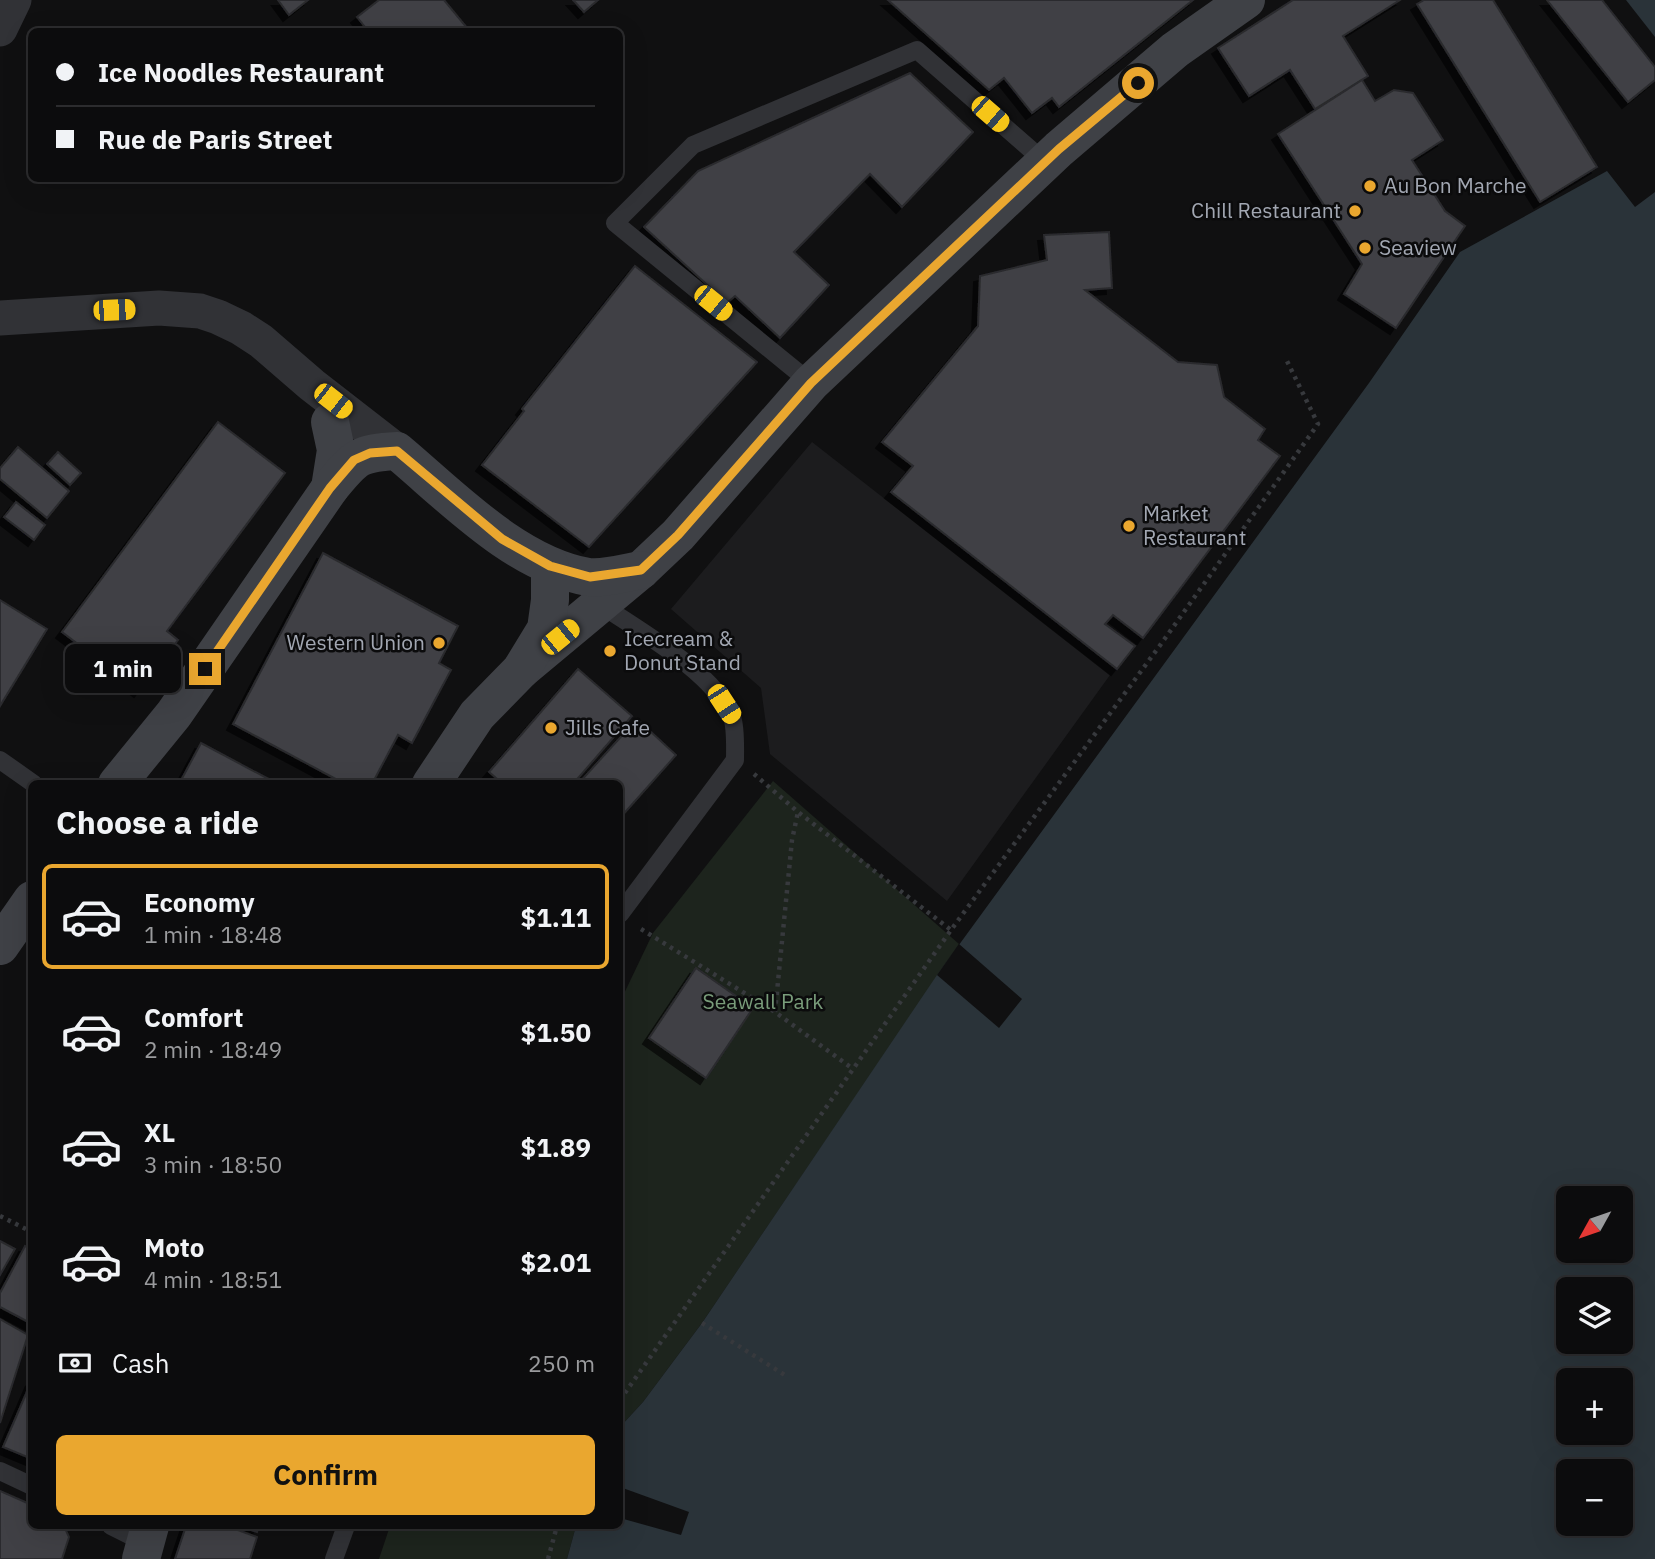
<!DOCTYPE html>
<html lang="en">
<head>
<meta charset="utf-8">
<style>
	body { margin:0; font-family:"IBM Plex Sans",sans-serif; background:#151516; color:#f1f3f6; height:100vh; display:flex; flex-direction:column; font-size:26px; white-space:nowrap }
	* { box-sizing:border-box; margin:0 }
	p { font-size:23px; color:#9a9b9d }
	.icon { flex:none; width:38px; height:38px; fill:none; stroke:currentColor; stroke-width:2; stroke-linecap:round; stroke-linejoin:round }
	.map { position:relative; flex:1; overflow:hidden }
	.side { position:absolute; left:28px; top:780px; width:595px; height:749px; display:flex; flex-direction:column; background:#0c0c0d; border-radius:10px; box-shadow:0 7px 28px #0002,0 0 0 2px #2c2c2e }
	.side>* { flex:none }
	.guide { position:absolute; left:28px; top:28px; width:595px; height:154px; border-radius:10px; box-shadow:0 7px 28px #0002,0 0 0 2px #2c2c2e; display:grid; align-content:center; height:154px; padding:0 28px; background:#0c0c0d }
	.needle { width:46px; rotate:230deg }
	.buttons { position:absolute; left:1556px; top:1186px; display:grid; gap:14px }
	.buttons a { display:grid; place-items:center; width:77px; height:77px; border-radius:10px; background:#0c0c0d; box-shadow:0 7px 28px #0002,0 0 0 2px #2c2c2e; font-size:35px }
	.end { position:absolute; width:32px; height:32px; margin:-16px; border:9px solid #eaa72f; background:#111; box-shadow:0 0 0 4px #111 }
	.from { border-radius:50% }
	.bubble { position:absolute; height:49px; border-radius:10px; background:#0c0c0d; box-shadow:0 7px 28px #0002,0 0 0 2px #2c2c2e; font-size:23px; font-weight:700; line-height:49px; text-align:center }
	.car { position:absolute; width:21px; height:42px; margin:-21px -10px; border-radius:9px; box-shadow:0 0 5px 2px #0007; background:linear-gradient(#f5c518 24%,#345 0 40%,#f5c518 0 76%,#345 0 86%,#f5c518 0) }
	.guide b { display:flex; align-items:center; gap:24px; height:66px; font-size:26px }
	.guide b+b { border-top:2px solid #2c2c2e }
	.guide i { width:18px; height:18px; background:#f1f3f6 }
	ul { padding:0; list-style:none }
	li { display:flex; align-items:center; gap:21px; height:105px; margin:0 14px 10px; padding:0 14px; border:4px solid transparent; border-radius:10px }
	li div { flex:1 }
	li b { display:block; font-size:26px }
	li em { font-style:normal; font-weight:700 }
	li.active { border-color:#eaa72f }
	li>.icon { width:63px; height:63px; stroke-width:1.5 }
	h2 { padding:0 28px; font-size:32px; line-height:84px }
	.pay { display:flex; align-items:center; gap:18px; height:77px; padding:0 28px; font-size:26px }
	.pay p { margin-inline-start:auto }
	.primary-button { display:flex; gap:14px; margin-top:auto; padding:14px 28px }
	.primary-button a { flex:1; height:80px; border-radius:10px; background:#eaa72f; color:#111; font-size:28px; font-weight:700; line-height:80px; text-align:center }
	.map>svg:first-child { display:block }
</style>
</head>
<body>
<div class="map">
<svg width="1655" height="1559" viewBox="0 0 1655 1559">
	<defs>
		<filter id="shadow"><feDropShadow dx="-6" dy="6" stdDeviation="0" flood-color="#0009"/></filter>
	</defs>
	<rect width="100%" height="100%" fill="#101011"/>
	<polygon fill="#1c1c1e" points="812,442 1110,675 947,901 770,754 761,688 671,609"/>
	<g fill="#1d241d">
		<polygon points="773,781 959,944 702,1323 643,1402 620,1427 620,1002 653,933"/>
		<polygon points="390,1526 576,1526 567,1559 379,1559"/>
	</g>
	<g fill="#2a3339" fill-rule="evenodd">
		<polygon points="1626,0 1655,0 1655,37"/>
		<path d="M1607 171 1635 207 1655 192V1559H567L576 1526H620V1427L643 1402 702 1323 937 975 1369 383 1460 252ZM1568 1199H1620V1251H1568ZM1568 1290H1620V1342H1568ZM1568 1381H1620V1433H1568ZM1568 1472H1620V1524H1568Z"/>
	</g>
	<g fill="#101011">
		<polygon points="959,944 1022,999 999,1028 937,975"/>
		<polygon points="620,1487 689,1512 681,1535 620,1518"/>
	</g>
	<g fill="#3f4044" stroke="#2a2a2d" stroke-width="2" filter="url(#shadow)">
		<polygon points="278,0 308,0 289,15"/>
		<polygon points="379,0 444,0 468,29 465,32 409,32 406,29 403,32 369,32 357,17"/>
		<polygon points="573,0 598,0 584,12"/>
		<polygon points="888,0 1193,0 1059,107 1052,98 1032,113 1004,78 989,90"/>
		<polygon points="1293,0 1400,0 1343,36 1368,76 1315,109 1290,70 1249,96 1218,48"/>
		<polygon points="1424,0 1493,0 1597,167 1540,202 1417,4"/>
		<polygon points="1547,0 1602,0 1655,67 1655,80 1628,102"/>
		<polygon points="910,73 973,132 902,207 870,174 794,252 829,285 780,338 735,296 727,303 644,227 698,171"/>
		<polygon points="1362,80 1375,101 1394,90 1413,93 1443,140 1412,160 1445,211 1465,226 1396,328 1344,294 1362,264 1278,134"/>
		<polygon points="1109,232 1112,288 1085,290 1178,362 1217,365 1224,397 1265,429 1258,440 1280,456 1143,638 1113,615 1105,624 1135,646 1117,669 891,492 913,466 882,442 978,326 980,276 1047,260 1044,235"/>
		<polygon points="635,266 757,362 589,547 482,465 524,411 522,409"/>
		<polygon points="218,422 285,473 167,631 178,640 140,691 62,632"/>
		<polygon points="18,447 69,491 47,518 0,479 0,468"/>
		<polygon points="58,452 81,473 70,485 47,464"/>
		<polygon points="16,502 45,525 34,540 4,517"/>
		<polygon points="323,553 458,626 439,663 451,670 412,743 398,735 372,784 345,784 233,724"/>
		<polygon points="0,600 47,629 0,706"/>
		<polygon points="578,669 632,716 573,784 503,784 489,772"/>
		<polygon points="637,719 676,755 620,818 620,784 578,784"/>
		<polygon points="201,743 278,784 179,784"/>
		<polygon points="696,968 753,1008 706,1078 649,1038"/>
		<polygon points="0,1241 15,1249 0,1275"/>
		<polygon points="25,1246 32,1249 32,1324 0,1307 0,1293"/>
		<polygon points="0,1319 28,1335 0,1423"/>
		<polygon points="32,1380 32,1459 3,1447"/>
		<polygon points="0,1491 32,1505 32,1526 64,1526 69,1537 62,1559 0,1559"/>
		<polygon points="186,1526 227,1526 257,1537 250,1559 175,1559"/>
		<polygon points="239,1526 259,1526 257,1532"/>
	</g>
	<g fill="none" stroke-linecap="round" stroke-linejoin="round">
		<g stroke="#37393d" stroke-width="4.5" stroke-dasharray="3.5 5" stroke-linecap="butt">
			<polyline points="754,774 798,812 951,930"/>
			<polyline points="641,929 775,1012 853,1069"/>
			<polyline points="775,1012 792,840 798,812"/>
			<polyline points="0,1216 32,1232"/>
			<polyline points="702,1323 788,1377"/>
			<polyline points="620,1400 951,930 1161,644 1318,424 1286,359"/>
			<polyline points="548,1559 557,1526"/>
		</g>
		<g stroke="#313236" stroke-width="18">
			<polyline points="811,383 615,223 693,145 917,50 1045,162"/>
			<path d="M600 604C639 631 714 672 732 717 736 728 735 748 735 760L620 914"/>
			<polyline points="0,760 34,784"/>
			<polyline points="0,1471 32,1486"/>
			<polyline points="111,1526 145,1543"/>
			<polyline points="334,1559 346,1526"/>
		</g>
		<g stroke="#313236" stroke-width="35">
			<polyline points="0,29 14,0"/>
			<polyline points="0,318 159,308 200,311 218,317 241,328 261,341 312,385 397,451"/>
		</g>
		<g stroke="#3f4146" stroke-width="38">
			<polyline points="330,488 336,450 330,422"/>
			<polyline points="521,670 641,570 678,535 811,383 1059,149 1175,50 1246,0"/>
			<path d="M117 784 174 714 330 488C355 458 357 453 397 451 452 497 515 564 588 577 603 579 625 573 641 570"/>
			<polyline points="431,784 477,715 521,670 546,629 550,600 550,566"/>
			<polyline points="0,946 32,900"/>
			<polyline points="141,1559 150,1526"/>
		</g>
	</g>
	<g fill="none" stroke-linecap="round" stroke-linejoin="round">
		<polyline stroke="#eaa72f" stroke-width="9" points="205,669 330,488 354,460 370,453 397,451 502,539 550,566 590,577 641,570 678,535 811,383 1059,149 1138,83"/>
	</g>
	<g fill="#eaa72f" stroke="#0b0b0c" stroke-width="2.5">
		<circle cx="1370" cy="186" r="7"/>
		<circle cx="1355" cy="211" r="7"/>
		<circle cx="1365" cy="248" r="7"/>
		<circle cx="1129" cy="526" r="7"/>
		<circle cx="439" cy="643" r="7"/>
		<circle cx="610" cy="651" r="7"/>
		<circle cx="551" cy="728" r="7"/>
	</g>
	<g text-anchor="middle" stroke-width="5" stroke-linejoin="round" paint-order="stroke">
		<g font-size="21" fill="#a2a7b2" stroke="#0b0b0c" text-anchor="start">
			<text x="1384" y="193">Au Bon Marche</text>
			<text x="1341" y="218" text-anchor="end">Chill Restaurant</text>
			<text x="1379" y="255">Seaview</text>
			<text x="1143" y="521">Market<tspan x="1143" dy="24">Restaurant</tspan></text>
			<text x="624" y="646">Icecream &amp;<tspan x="624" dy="24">Donut Stand</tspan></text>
			<text x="425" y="650" text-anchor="end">Western Union</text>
			<text x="565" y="735">Jills Cafe</text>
		</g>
		<g font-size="21" fill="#799c7a" stroke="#0b0b0c">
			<text x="763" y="1009">Seawall Park</text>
		</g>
	</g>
</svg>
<div class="buttons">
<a><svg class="needle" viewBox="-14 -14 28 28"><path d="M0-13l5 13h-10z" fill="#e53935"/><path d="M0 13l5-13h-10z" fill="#9a9b9d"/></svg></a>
<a><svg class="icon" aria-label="layers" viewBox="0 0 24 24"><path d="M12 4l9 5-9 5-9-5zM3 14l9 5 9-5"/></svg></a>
<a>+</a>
<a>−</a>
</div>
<i class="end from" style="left:1138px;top:83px"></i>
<i class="end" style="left:205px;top:669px"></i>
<div class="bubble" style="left:65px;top:644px;width:116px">1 min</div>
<i class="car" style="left:990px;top:114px;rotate:131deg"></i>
<i class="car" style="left:713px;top:303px;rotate:129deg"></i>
<i class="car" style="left:114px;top:310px;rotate:88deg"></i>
<i class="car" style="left:333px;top:401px;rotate:128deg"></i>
<i class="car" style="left:560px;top:637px;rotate:51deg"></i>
<i class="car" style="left:724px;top:704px;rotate:147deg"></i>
<div class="guide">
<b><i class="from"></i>Ice Noodles Restaurant</b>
<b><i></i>Rue de Paris Street</b>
</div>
<section class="side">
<h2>Choose a ride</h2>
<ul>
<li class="active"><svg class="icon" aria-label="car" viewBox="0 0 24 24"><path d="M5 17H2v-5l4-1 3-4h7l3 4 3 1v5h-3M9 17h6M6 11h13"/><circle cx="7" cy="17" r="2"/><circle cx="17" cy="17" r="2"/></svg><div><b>Economy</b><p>1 min · 18:48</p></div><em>$1.11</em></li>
<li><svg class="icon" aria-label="car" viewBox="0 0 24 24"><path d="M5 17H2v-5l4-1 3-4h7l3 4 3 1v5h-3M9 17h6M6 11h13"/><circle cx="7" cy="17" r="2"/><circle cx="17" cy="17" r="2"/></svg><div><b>Comfort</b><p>2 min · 18:49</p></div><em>$1.50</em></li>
<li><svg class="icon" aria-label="car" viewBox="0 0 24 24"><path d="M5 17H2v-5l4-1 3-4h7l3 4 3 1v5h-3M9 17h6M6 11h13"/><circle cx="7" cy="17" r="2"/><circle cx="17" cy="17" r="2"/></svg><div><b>XL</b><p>3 min · 18:50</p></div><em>$1.89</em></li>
<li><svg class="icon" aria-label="car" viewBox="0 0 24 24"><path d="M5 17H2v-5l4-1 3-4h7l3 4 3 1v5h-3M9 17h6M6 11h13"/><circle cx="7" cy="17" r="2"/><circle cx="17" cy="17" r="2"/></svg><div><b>Moto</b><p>4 min · 18:51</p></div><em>$2.01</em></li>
</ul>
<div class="pay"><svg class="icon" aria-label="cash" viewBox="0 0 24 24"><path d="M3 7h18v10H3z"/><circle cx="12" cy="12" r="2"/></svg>Cash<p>250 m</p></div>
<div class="primary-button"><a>Confirm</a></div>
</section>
</div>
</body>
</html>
